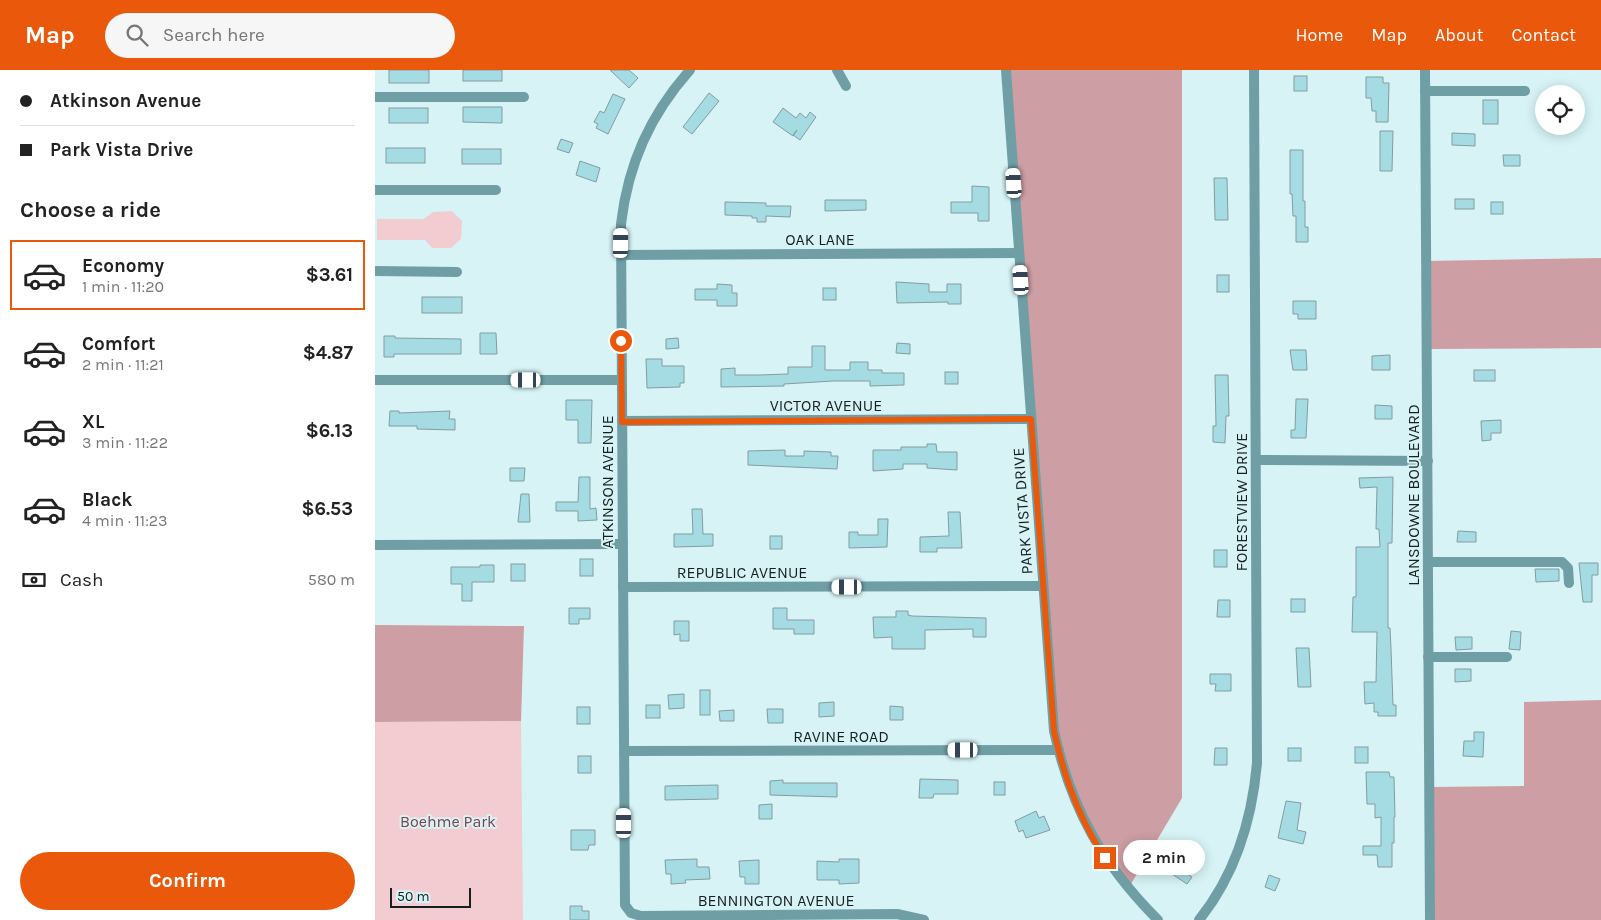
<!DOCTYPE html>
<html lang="en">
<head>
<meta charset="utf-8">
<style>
	body { margin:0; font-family:Karla,sans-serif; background:#f6f6f6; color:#222; height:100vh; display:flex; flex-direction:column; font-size:19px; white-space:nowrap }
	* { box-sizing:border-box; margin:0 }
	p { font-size:16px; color:#767676 }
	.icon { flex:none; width:28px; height:28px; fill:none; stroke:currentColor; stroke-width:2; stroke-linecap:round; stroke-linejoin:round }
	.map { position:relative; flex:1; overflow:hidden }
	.side { display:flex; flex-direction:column; background:#fff; width:375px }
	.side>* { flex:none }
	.guide { display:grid; align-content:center; height:110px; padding:0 20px; background:#fff }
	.fabs { position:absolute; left:1160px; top:15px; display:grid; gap:10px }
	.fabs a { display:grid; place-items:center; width:50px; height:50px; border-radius:50%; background:#fff; box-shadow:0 2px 12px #0003; font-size:25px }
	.scale { position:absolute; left:15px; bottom:12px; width:81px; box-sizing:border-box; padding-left:5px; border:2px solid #162021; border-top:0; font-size:14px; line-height:18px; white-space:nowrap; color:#162021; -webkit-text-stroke:4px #d7f3f6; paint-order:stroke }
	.end { position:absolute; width:22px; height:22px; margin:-11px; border:6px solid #ea580c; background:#fff; box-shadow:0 0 0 2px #fff }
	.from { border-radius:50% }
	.bubble { position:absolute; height:35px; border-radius:18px; background:#fff; box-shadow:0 2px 12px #0003; font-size:16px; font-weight:700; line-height:35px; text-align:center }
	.car { position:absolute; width:15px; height:30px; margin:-15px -8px; border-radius:6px; box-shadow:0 0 4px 1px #0007; background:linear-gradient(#fff 24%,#345 0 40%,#fff 0 76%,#345 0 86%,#fff 0) }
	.guide b { display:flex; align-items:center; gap:18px; height:48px; font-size:19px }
	.guide b+b { border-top:1px solid #e0e0e0 }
	.guide i { width:12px; height:12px; background:#222 }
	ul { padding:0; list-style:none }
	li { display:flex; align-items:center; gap:15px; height:70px; margin:0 10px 8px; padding:0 10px; border:2px solid transparent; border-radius:0px }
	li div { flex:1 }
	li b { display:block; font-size:19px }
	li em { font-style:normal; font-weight:700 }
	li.on { border-color:#ea580c }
	li>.icon { width:45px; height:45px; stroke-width:1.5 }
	h2 { padding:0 20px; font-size:22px; line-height:60px }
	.pay { display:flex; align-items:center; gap:12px; height:55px; padding:0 20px; font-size:19px }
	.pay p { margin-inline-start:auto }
	.cta { display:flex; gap:10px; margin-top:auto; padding:10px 20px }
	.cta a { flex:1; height:58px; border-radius:30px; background:#ea580c; color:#fff; font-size:20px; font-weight:700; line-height:58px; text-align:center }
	header { display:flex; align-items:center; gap:30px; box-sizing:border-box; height:70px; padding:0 25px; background:#ea580c; color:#fff }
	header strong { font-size:24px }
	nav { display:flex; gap:28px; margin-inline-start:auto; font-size:18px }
	.search { width:350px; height:45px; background:#f6f6f6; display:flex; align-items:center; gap:12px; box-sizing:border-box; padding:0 18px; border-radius:28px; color:#767676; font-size:19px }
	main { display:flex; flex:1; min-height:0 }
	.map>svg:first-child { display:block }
</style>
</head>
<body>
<header>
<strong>Map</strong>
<div class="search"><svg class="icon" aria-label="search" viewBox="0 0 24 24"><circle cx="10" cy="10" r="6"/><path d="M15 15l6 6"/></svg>Search here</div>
<nav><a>Home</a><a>Map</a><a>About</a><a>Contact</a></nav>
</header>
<main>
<section class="side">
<div class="guide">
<b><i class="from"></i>Atkinson Avenue</b>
<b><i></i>Park Vista Drive</b>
</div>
<h2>Choose a ride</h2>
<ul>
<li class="on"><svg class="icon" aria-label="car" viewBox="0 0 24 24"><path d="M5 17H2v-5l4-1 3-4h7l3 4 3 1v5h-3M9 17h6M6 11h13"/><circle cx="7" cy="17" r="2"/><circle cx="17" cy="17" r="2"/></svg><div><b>Economy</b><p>1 min · 11:20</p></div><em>$3.61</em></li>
<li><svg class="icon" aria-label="car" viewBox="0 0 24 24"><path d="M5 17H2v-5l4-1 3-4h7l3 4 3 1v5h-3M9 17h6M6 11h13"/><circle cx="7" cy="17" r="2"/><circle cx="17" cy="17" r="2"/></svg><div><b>Comfort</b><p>2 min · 11:21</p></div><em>$4.87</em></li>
<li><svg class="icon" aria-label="car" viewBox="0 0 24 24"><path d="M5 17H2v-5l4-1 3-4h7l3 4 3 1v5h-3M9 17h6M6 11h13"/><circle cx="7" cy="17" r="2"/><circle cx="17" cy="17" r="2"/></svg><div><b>XL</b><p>3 min · 11:22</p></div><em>$6.13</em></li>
<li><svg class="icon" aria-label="car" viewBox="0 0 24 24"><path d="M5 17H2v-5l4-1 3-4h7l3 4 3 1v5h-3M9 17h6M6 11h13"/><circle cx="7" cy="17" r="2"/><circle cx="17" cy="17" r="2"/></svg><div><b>Black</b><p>4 min · 11:23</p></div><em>$6.53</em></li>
</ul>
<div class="pay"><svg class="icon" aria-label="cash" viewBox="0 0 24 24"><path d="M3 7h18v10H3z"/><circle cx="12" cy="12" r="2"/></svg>Cash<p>580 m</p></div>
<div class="cta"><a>Confirm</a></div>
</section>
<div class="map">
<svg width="1226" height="850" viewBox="0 0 1226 850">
	<rect width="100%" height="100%" fill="#d7f3f6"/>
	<g fill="#f2ccd0">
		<polygon points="77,141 87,151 86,169 76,178 57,178 50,170 2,170 2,149 49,149 58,142"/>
		<polygon points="146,651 148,850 0,850 0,652"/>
	</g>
	<g fill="#cd9ea3">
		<polygon points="631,0 807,0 807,728 753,819 723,777 679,661"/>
		<polygon points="1226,188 1226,278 1052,279 1051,191"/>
		<polygon points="0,555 149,556 146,651 0,652"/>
		<polygon points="1226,630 1226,850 1055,850 1054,717 1149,716 1149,632"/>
	</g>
	<g fill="#a5dbe2" stroke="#839da0">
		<rect x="14" y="0" width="40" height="13"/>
		<rect x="88" y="0" width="39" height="11"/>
		<polygon points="235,0 254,0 263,8 254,18"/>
		<rect x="919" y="6" width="13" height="15"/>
		<polygon points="991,7 1008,7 1008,13 1014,13 1013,52 1001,52 1001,41 997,41 996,28 991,28"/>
		<polygon points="334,23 344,31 317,64 308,57"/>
		<polygon points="238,24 250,29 233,64 221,58 223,54 219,52 225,41 229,43"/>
		<rect x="1108" y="30" width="15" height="24"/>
		<polygon points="88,37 127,37 127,53 88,52"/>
		<rect x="14" y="38" width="39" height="15"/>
		<polygon points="408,38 421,48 425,43 431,48 435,42 441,47 425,70 418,65 422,60 418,66 398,52"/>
		<polygon points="1005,61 1018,61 1017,101 1005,101"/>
		<polygon points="1077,63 1100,64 1100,76 1077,75"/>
		<polygon points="186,69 198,73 194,83 182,79"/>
		<rect x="11" y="78" width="39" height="15"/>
		<rect x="87" y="79" width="39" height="15"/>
		<polygon points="915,80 928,80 928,131 930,131 930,157 933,157 933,172 921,172 921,146 918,146 917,124 915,124"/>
		<polygon points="1128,85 1145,85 1145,96 1129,96"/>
		<polygon points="205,91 225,98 221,112 201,105"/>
		<polygon points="839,108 852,108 853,150 840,150"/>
		<polygon points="597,116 614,117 614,151 603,151 603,143 576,143 576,132 597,132"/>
		<rect x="1080" y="129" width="19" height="10"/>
		<polygon points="450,130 491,130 491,140 450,141"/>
		<polygon points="350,132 391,133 391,136 416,136 415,147 391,146 391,152 382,152 382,148 377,148 377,146 350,145"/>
		<rect x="1116" y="132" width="12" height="12"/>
		<rect x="842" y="205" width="12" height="17"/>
		<polygon points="521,212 554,214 554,222 572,222 572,214 586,214 586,234 573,234 573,232 522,233"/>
		<polygon points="342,214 357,215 357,223 362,223 362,236 342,236 342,230 320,230 320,219 342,219"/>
		<rect x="448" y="218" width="13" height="12"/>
		<rect x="47" y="227" width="40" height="16"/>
		<polygon points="918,231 941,231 941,249 923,249 923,244 918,244"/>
		<polygon points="105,263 121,263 122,284 105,284"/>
		<polygon points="9,266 20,266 20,268 86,269 86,284 19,284 19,287 9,287"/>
		<polygon points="303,268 304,278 291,279 291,269"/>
		<polygon points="522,273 535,274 535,284 521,283"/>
		<polygon points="437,276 450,276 450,300 475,300 475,292 493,292 493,300 507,300 507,303 529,303 529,315 495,316 495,311 458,311 409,314 409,316 346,317 346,299 360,298 360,305 384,305 413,304 413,297 437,297"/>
		<polygon points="915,280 931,280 932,300 918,300"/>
		<polygon points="1015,285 1015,300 997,300 997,286"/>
		<polygon points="271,289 287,289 287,296 309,296 309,313 305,313 305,317 272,318"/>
		<rect x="1099" y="300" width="21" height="11"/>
		<rect x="570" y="302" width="13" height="12"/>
		<polygon points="840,305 853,305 854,346 851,346 850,373 838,372 838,356 841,356"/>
		<polygon points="921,329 933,329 931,368 916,368 916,360 920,360"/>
		<polygon points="191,330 217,330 216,373 203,373 203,350 191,350"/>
		<polygon points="1000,335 1017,336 1017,349 1000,349"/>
		<polygon points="15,341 24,341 24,343 75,341 74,349 80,349 80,360 42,359 42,356 14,356"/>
		<polygon points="1126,350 1126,363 1116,363 1116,370 1107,371 1106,351"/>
		<polygon points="552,374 561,374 562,382 582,382 582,400 552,398 552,394 528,394 528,399 498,401 498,380 526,380 526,377 552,377"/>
		<polygon points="410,380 410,386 429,386 429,381 456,382 456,386 463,386 462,399 373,395 373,381"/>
		<polygon points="135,398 150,398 149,411 135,411"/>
		<polygon points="204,407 215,407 215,439 221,438 222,450 203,451 203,441 181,441 181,432 203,432"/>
		<polygon points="1018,407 1017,473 1013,473 1013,558 1015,558 1016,579 1018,635 1021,635 1021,646 1003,646 1003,642 999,642 999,633 990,634 989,612 1001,612 1002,562 977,562 978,527 981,527 981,477 1005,477 1004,459 1001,459 1002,417 985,418 984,408"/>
		<polygon points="146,424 154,424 155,452 143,452"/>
		<polygon points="317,439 327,439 328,464 338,464 338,476 299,477 299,464 318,464"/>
		<polygon points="573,442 585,442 587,478 562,478 562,482 545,482 545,467 574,466"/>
		<polygon points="503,449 513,449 512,477 474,478 474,462 483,462 483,465 503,465"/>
		<polygon points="1083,461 1101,462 1101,472 1082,472"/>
		<rect x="395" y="466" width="12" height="13"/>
		<rect x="839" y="480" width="13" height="17"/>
		<rect x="205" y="489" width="13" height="17"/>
		<polygon points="1204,493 1223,493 1223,505 1217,505 1217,532 1208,532"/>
		<rect x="136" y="494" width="14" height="17"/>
		<polygon points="105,495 119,495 119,512 97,512 97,531 87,531 87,514 76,514 76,497 105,497"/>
		<polygon points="1160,499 1184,499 1184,511 1161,512"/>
		<rect x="916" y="529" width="14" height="13"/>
		<polygon points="843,530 855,530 855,547 842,547"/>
		<polygon points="194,538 215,538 215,549 204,549 204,554 194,554"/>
		<polygon points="398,538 412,538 412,550 439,550 439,564 419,564 419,559 398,559"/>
		<polygon points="521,541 533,541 533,545 537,546 611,548 611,567 598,567 598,559 550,560 550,579 517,579 517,567 499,568 498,547 521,547"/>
		<polygon points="299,551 314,551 314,571 305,571 305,564 299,565"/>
		<polygon points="1136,561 1146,562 1145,580 1134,579"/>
		<polygon points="1080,567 1097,567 1097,579 1081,580"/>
		<polygon points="921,578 934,578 936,617 923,617"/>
		<polygon points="1080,599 1096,599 1096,611 1080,612"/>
		<polygon points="835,604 856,604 856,621 840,621 841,614 835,614"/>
		<rect x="325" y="620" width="10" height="25"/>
		<polygon points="309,624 309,638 294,639 293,625"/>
		<polygon points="459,632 459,646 444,647 444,633"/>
		<rect x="271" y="635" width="14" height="13"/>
		<polygon points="515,636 528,637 528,650 515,650"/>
		<rect x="202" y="637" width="13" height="17"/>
		<polygon points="392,639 408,639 408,653 393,653"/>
		<polygon points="359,640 359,651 345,651 344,641"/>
		<polygon points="1099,662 1109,662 1108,687 1088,686 1089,671 1099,671"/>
		<rect x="980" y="677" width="13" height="16"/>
		<polygon points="840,678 852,678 852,695 839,695"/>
		<rect x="913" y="678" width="13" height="13"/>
		<rect x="203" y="686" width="13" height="17"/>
		<polygon points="991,702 1014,702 1015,707 1019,707 1020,747 1019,747 1019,773 1017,773 1017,797 1003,797 1002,785 988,785 988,776 1006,776 1006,747 1000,748 1000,734 992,734"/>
		<polygon points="545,709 583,710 583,724 559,724 558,728 544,728"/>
		<polygon points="408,710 408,713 462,713 462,727 395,725 395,711"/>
		<rect x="619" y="712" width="11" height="13"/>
		<polygon points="343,715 343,729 290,730 290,716"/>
		<polygon points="911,731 926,733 922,760 931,762 928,774 903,768"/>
		<polygon points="397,734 397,749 384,749 384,735"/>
		<polygon points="661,741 664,748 669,746 675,760 651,768 648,760 644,762 640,751"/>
		<polygon points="196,760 220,760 220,775 214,775 213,780 196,780"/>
		<polygon points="322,789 322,797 334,797 335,809 310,810 311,813 296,814 296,804 291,804 290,790"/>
		<polygon points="464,789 484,789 484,813 464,814 464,810 442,810 442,791 464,792"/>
		<polygon points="384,790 384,814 370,814 370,807 365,807 364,791"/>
		<polygon points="802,791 811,796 808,801 817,807 812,814 794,802"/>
		<polygon points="894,805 905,809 900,821 890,817"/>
		<polygon points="195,836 207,836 207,841 214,841 214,850 195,850"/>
	</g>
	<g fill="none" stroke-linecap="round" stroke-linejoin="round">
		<g stroke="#6f9fa5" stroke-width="10">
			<path d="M315 0C275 45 253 94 246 154L250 835 256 843 266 846 522 844 549 850"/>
			<polyline points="462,0 471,16"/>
			<path d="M631 0 679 661C696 738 727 794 783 850"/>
			<polyline points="1050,0 1055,850"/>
			<polyline points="1050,21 1150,21"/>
			<polyline points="0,27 149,27"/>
			<polyline points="0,120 121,120"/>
			<polyline points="246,185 644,183"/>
			<polyline points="0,201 82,202"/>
			<polyline points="0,310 246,310"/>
			<polyline points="247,351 656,349"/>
			<polyline points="881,390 1053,391"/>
			<polyline points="0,475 248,474"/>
			<polyline points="1053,492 1187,492 1193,498 1194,513"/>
			<polyline points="248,517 667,516"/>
			<polyline points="1053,587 1132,587"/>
			<polyline points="249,681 684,680"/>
			<path d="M824 850C861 804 877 750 882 693L879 0"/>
		</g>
	</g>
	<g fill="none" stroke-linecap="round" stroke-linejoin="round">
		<path stroke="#ea580c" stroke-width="6" d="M246 271 247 352 656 349 679 661C689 707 704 749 730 788"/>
	</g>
	<g text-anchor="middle" stroke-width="4" stroke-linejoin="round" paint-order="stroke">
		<g font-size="16" fill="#162021" stroke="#d7f3f6">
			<text x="445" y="175">OAK LANE</text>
			<text x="451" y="341">VICTOR AVENUE</text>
			<text transform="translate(232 412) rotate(-90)" y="6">ATKINSON AVENUE</text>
			<text transform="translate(1038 425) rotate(-90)" y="6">LANSDOWNE BOULEVARD</text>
			<text transform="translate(866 432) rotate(-90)" y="6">FORESTVIEW DRIVE</text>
			<text transform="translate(647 441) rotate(-94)" y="6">PARK VISTA DRIVE</text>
			<text x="367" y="508">REPUBLIC AVENUE</text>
			<text x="466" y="672">RAVINE ROAD</text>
			<text x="401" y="836">BENNINGTON AVENUE</text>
		</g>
		<g font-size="16" fill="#80414b" stroke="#d7f3f6">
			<text x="73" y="757">Boehme Park</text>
		</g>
	</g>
</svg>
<div class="fabs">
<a><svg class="icon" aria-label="locate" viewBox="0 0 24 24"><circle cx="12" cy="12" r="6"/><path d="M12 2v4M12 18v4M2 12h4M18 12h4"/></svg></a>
</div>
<div class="scale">50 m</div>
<i class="end from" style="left:246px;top:271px"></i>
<i class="end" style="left:730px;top:788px"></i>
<div class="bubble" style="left:748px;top:770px;width:82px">2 min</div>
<i class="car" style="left:639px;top:113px;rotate:356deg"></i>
<i class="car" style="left:246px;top:173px;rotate:1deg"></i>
<i class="car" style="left:646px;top:210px;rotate:356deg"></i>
<i class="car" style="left:151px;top:310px;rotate:270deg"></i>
<i class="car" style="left:472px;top:517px;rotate:270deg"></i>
<i class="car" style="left:588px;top:680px;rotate:270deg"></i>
<i class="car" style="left:249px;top:753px;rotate:0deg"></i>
</div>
</main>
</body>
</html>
